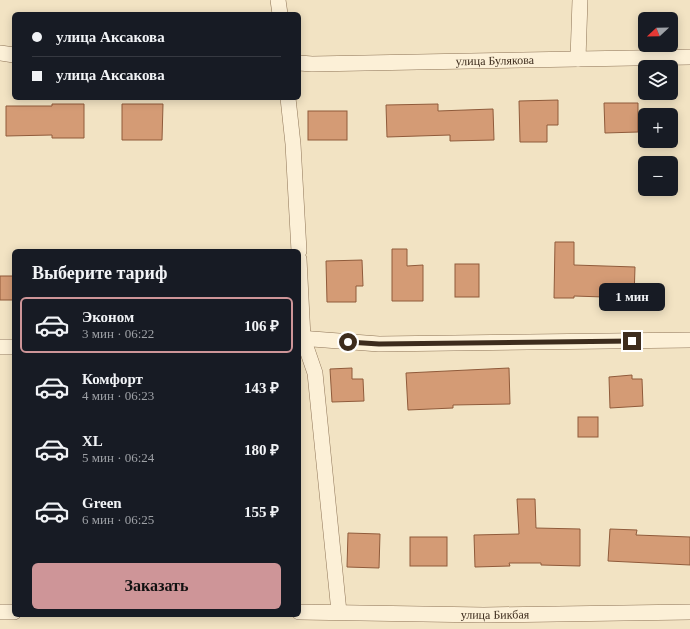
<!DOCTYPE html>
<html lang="ru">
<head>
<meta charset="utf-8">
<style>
	body { margin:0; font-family:"Times New Roman",serif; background:#242831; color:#f1f3f6; height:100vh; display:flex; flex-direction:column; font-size:15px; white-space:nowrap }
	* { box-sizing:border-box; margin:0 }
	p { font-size:13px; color:#9ea1a6 }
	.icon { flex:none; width:22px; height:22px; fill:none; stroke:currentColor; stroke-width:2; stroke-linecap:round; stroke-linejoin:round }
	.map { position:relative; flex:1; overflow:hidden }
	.details { position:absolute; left:12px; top:249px; width:289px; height:368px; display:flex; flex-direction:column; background:#171b24; border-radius:6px; box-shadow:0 2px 10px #0003 }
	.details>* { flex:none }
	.banner { position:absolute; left:12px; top:12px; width:289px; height:88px; border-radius:6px; box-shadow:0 2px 10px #0003; display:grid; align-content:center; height:88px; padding:0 20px; background:#171b24 }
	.needle { width:26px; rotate:248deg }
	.buttons { position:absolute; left:638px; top:12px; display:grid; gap:8px }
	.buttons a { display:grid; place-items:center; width:40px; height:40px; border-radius:6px; background:#171b24; box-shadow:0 2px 10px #0003; font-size:20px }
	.end { position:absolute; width:18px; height:18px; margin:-9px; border:5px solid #3d2c1d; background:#fff; box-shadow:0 0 0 2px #fff }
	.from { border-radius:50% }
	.bubble { position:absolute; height:28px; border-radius:6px; background:#171b24; box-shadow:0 2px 10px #0003; font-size:13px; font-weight:700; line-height:28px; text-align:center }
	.banner b { display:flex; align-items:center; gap:14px; height:38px; font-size:15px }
	.banner b+b { border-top:1px solid #363941 }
	.banner i { width:10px; height:10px; background:#f1f3f6 }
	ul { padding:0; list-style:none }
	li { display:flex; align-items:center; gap:12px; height:56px; margin:0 8px 6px; padding:0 12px; border:2px solid transparent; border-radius:6px }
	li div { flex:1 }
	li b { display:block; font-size:15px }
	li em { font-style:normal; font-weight:700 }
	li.current { border-color:#ce9598 }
	li>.icon { width:36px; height:36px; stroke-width:1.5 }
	h2 { padding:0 20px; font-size:18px; line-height:48px }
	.button { display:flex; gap:8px; margin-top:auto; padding:8px 20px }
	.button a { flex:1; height:46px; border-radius:6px; background:#ce9598; color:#111; font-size:16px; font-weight:700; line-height:46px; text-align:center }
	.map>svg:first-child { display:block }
</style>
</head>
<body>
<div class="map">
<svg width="690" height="629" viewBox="0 0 690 629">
	<rect width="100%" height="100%" fill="#f2e3c3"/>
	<g fill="#d49b75" stroke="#905b3b">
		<polygon points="558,100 558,125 547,125 547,142 520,142 519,101"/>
		<polygon points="604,103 638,103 638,132 605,133"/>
		<polygon points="52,104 84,104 84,138 52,138 52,135 6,136 6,106 52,106"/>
		<polygon points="122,104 163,104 162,140 122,140"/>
		<polygon points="438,104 438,111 493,109 494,140 450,141 450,135 387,137 386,105"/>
		<rect x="308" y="111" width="39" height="29"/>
		<polygon points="555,242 574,242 574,265 635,267 634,298 574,296 574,298 554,298"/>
		<polygon points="392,249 407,249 407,266 423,265 423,301 392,301"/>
		<polygon points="362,260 363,286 356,286 356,302 327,302 326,261"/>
		<rect x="455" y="264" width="24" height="33"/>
		<rect x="0" y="276" width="14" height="24"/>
		<polygon points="352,368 352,379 363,379 364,401 332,402 330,369"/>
		<polygon points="509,368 510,404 453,405 453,408 408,410 406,373"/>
		<polygon points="632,375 632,379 642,379 643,406 610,408 609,377"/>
		<rect x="578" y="417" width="20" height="20"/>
		<polygon points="517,499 535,499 536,528 580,529 580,566 541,565 541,563 509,563 510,566 475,567 474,535 519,534"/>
		<polygon points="610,529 637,530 636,535 690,537 690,565 608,561"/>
		<polygon points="348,533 380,534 379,568 347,567"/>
		<rect x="410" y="537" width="37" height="29"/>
	</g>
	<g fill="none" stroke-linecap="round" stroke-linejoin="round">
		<g stroke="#8e7457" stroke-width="16">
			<g id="street">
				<polyline points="278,0 280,14"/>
				<polyline points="0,53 14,55"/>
				<polyline points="578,59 580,0"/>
				<path id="s1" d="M299 63 312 64 690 57"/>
				<polyline points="288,98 293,144 299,251"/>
				<polyline points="299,259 303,338 315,373 339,612"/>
				<polyline points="299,338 379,344 690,340"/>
				<polyline points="0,347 14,347"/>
				<polyline points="0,612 14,612"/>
				<path id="s2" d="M299 612 484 615 690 612"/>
			</g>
		</g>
		<use href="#street" stroke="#fcf0d7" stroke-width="15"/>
	</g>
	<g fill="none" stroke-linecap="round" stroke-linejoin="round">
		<polyline stroke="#3d2c1d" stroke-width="5" points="348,342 379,344 632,341"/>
	</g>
	<g text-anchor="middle" stroke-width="3" stroke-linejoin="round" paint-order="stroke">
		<g font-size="12" fill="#3d2c1d" stroke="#f9edd3">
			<text dy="4" stroke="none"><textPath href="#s1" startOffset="196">улица Булякова</textPath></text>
			<text dy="4" stroke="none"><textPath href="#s2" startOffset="196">улица Бикбая</textPath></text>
		</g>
	</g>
</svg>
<div class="buttons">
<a><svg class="needle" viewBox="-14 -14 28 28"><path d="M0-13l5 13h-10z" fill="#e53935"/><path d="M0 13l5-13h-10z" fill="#9ea1a6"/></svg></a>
<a><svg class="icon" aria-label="layers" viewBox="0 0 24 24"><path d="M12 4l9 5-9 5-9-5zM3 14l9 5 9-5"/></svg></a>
<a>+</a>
<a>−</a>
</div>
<i class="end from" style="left:348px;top:342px"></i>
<i class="end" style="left:632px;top:341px"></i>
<div class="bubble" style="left:599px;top:283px;width:66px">1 мин</div>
<div class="banner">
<b><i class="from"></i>улица Аксакова</b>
<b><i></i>улица Аксакова</b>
</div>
<section class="details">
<h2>Выберите тариф</h2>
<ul>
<li class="current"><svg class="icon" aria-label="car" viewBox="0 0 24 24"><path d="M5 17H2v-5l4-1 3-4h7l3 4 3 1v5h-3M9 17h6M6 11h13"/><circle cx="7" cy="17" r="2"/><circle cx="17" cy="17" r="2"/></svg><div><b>Эконом</b><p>3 мин · 06:22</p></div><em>106 ₽</em></li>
<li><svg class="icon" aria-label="car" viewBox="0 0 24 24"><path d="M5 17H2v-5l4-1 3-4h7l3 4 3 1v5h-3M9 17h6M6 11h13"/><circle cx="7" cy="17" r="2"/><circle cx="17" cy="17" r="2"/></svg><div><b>Комфорт</b><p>4 мин · 06:23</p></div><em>143 ₽</em></li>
<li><svg class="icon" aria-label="car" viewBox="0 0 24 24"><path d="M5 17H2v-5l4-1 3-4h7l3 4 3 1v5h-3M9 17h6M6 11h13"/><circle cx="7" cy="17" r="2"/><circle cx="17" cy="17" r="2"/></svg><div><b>XL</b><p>5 мин · 06:24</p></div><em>180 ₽</em></li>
<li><svg class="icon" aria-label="car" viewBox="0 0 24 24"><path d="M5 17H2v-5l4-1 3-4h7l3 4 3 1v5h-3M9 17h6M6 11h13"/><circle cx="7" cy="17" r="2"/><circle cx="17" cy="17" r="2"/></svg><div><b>Green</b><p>6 мин · 06:25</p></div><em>155 ₽</em></li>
</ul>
<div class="button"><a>Заказать</a></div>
</section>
</div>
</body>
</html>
